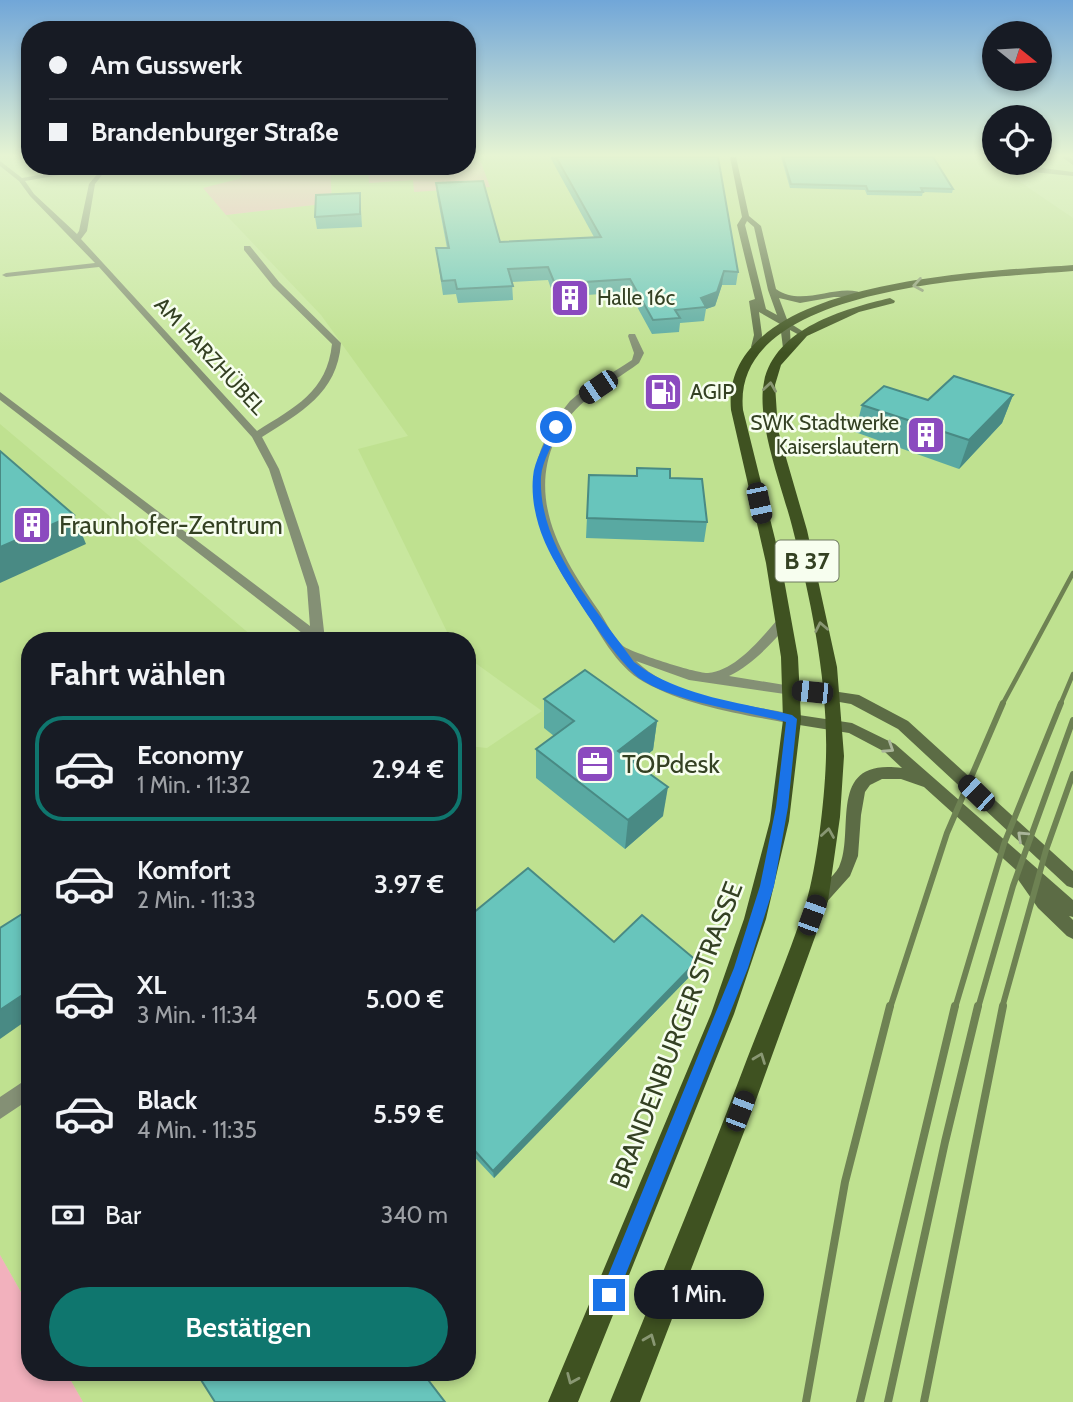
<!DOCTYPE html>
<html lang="de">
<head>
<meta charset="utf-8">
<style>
	body { margin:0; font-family:Cabin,sans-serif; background:#242831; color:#f1f3f6; height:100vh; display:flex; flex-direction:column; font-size:26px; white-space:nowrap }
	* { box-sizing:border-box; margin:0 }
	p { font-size:23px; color:#9ea1a6 }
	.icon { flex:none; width:38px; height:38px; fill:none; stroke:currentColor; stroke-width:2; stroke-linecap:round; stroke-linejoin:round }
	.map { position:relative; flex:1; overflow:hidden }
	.details { position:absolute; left:21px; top:632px; width:455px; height:749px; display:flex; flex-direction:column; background:#171b24; border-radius:28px; box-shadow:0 4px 10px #0003 }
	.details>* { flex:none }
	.top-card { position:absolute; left:21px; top:21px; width:455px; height:154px; border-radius:28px; box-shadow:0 4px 10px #0003; display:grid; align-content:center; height:154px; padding:0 28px; background:#171b24 }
	.needle { width:46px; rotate:108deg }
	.fabs { position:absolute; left:982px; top:21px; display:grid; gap:14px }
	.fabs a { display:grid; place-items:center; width:70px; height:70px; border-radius:50%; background:#171b24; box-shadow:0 4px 10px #0003; font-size:35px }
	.end { position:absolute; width:32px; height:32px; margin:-16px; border:9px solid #1a73e8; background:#fff; box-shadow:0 0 0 4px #fff }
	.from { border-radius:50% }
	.bubble { position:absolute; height:49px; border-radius:24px; background:#171b24; box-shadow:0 4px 10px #0003; font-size:23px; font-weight:600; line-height:49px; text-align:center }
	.car { position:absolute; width:21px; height:42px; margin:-21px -10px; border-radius:9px; box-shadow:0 0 5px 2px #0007; background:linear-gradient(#222 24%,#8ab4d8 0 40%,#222 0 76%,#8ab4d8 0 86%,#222 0) }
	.top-card b { display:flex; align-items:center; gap:24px; height:66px; font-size:26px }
	.top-card b+b { border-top:2px solid #363941 }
	.top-card i { width:18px; height:18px; background:#f1f3f6 }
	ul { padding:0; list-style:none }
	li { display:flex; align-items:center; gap:21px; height:105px; margin:0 14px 10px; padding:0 14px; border:4px solid transparent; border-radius:28px }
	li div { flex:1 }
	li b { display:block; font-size:26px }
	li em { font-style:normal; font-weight:600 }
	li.active { border-color:#0f766e }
	li>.icon { width:63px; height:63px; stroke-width:1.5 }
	h2 { padding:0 28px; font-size:32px; line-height:84px }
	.pay { display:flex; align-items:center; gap:18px; height:77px; padding:0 28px; font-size:26px }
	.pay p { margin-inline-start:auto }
	.button { display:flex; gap:14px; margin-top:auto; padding:14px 28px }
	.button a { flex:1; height:80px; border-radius:42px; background:#0f766e; color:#fff; font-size:28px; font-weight:600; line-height:80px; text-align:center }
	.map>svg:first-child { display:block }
</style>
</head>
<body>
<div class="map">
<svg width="1073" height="1402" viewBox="0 0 1073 1402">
	<rect width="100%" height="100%" fill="#c8e79e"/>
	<g fill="#bfe190">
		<polygon points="479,157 983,157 1073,218 1073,1402 83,1402 66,1372 467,1372 467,746 487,748 542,711 467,657 467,640 451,640 358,449 408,436 321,315 226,215 332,203 330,166 368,166 370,183 414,180 415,191 490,187"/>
		<polygon points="0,424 257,640 30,640 30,1308 0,1255"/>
	</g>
	<g fill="#f2b1bd">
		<polygon points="467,157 479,157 490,187 414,192 413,180 369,183 368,166 467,166"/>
		<polygon points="237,166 330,166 332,203 226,215 203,188 242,178"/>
		<polygon points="0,1255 30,1308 30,1372 66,1372 83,1402 0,1402"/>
	</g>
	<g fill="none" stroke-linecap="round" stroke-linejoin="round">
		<g fill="#849075" fill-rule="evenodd">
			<polygon points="1062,157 1069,157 1073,160 1073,165"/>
			<path d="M0 161 22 178 90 166H100L105 171 95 184 87 231 81 239 257 431C295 407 327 392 332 344L273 286 244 250V246H250L279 282 341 343C337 394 301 412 262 437L279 469 319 587 325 640H311L0 400V392L310 626 307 587 269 469 252 437 99 267 6 277 2 275 6 273 95 263 30 196 19 181 0 166ZM96 169 99 172 89 184 79 231 77 234 34 194 25 181Z"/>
			<polygon points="1005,163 1073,172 1073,176 1032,172"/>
			<path d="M629 334H635L644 353 639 363C607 387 572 401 555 440 527 503 564 560 599 611 606 622 613 637 623 646 630 652 698 674 708 673 737 670 761 638 778 619H788L789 622 788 625C770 645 753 664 729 676L797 687 799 690 797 693 792 695 689 680 636 661C675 699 741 703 792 714L797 715 799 719 797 723 792 724C742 714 689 707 644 682 615 666 599 631 581 604 544 549 513 491 552 427 558 418 563 409 570 401 588 384 612 374 632 360L634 353 628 336Z"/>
			<polygon points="30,1077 30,1099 0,1119 0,1097"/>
		</g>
		<g fill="#5c6c45" fill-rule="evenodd">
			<path d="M730 157H736L749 216 761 226 776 289C804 309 839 280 867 295L863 297H834L800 303 779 298 788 322 807 334 803 337 790 330 791 350 783 348 780 324 759 312 762 335 761 347 756 350 751 347 754 335 749 301 755 299 737 225 742 217ZM747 221 754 227 768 290 777 315 766 309 745 225Z"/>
			<polygon points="792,685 859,695 908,721 1073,871 1073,888 1067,886 898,729 851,704 787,693 785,690 787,687"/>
			<path d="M792 714 852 723 895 744 1073 900V917L1069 916 1073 920V939L1067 936 1038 908 1017 878 1015 873 1016 870 924 787 901 779H882L870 785 865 792 861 815 858 856 850 876 824 905 818 907 812 905 810 900 812 895C820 886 833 878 839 867 856 831 825 757 902 768L885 752 849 733 787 723 785 719 787 715Z"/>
		</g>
		<g fill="#3f5221" fill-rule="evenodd">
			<path d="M1073 265V271C989 278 730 284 743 410L781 563 798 657 801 720 789 821 766 919 734 1014 578 1402H548L711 1014 744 919 770 821 783 720 781 657 766 563 731 410C719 278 985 272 1073 265Z"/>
			<path d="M890 298 895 301 894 303 859 312 807 336 781 365 775 385 778 430 807 530 837 667 844 756 840 817 828 901 752 1111 640 1402H610C656 1288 704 1174 747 1059 767 1007 789 956 806 903 817 866 825 797 826 757 828 681 811 600 792 526 782 487 756 421 764 382 775 328 844 309 890 298Z"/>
		</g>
		<g stroke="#6e8253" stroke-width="4.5">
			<polyline points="1002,705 1073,573"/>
			<polyline points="1060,705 1073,674"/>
		</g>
		<g stroke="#6e8253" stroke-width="6">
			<polyline points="890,1008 947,833 1003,703"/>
			<polyline points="955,1008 1004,844 1061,703"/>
			<polyline points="978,1008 1013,886 1073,720"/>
			<polyline points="1002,1008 1046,850 1073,774"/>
		</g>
		<g stroke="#6e8253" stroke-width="8">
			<polyline points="806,1402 845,1182 890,1006"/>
			<polyline points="860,1402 955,1006"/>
			<polyline points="888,1402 945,1142 978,1006"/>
			<polyline points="924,1402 1003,1006"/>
		</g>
	</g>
	<g fill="#59a9a2">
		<polygon points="550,157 718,157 738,272 736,285 722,285 715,306 706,309 704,321 680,323 679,332 652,334 629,292 587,295 587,301 556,303 548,280 512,282 513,300 458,303 456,294 443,295 436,248 447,248 437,195 436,183 500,242 594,237"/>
		<polygon points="781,157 933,157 953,189 952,193 923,192 922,196 867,195 865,190 790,188"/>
		<polygon points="360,193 362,227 317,229 315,217"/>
		<polygon points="1013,395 1002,423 959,469 855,432 862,405"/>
		<polygon points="637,468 670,478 707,522 704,542 586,538 589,475 637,476"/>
		<polygon points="544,699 657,721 653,750 636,764 663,816 625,849 536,778 536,749 554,736 544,728"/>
		<polygon points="467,918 614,942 695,971 494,1178 467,1149"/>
	</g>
	<g fill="#498a84">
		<polygon points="724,271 722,285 715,306 706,309 706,307 701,298"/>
		<polygon points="1013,395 1002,423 959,469 969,440"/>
		<polygon points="74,515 86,544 0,583 0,547"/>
		<polygon points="657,721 653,750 616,780 618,751"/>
		<polygon points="668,787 663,816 625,849 628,820"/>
		<polygon points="697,961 695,971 494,1178 493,1171"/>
		<polygon points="30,990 30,1018 0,1039 0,1010"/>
	</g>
	<g fill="#68c5bc" stroke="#498a84" stroke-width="2">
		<polygon points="556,157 718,157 738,272 724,271 717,292 701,298 706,307 675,310 680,318 653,320 630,279 585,282 588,287 557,289 548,267 508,269 513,286 457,289 455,280 442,281 436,248 449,248 436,183 483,181 500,242 601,237"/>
		<polygon points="783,157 933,157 953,189 921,188 923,192 868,191 866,186 791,184"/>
		<polygon points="360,193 360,214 315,217 316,195"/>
		<polygon points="954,376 1013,395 969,440 862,405 884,386 928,400"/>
		<polygon points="0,451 74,515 0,547"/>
		<polygon points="637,468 670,469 670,478 702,479 707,522 587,518 589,475 637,476"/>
		<polygon points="585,670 657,721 618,751 668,787 628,820 536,749 574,721 544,699"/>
		<polygon points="528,868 614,942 642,915 697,961 493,1171 467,1142 467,918"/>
		<polygon points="22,914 30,925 30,990 0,1010 0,928"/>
		<polygon points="196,1372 422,1372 445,1402 215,1402"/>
	</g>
	<defs><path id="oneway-chevron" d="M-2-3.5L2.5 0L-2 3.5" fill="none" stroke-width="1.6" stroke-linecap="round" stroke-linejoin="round" transform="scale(1.75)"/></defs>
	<g stroke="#899773">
		<use href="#oneway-chevron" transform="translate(918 285) rotate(170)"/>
		<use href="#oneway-chevron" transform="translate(770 387) rotate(-82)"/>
		<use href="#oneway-chevron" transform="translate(821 627) rotate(-101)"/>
		<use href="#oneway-chevron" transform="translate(828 833) rotate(-81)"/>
		<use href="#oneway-chevron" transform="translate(760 1058) rotate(-69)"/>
		<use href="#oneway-chevron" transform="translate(650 1339) rotate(-68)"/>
		<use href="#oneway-chevron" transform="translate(572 1379) rotate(113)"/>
	</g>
	<g stroke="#aab59a">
		<use href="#oneway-chevron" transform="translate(889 748) rotate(33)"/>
		<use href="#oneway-chevron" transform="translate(1022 836) rotate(-137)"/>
	</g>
	<linearGradient id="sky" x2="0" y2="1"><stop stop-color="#71a6d8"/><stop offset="0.44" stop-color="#e6f4d3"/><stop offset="1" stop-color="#e6f4d3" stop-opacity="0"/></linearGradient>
	<rect width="1073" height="353" fill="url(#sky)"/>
	<path fill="#1a73e8" d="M556 425 560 427C554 442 542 461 541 477 538 547 596 608 634 662 677 696 739 702 792 715L797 719 788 807 774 886 748 968 615 1301 609 1304 602 1301 600 1295 734 968 760 886 776 807 786 722C745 711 675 702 642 680 616 663 556 570 544 540 536 521 531 498 533 477 534 461 546 442 552 427Z"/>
	<defs>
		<g id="building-square" transform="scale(2.0125)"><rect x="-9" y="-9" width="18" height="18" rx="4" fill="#8b4abf" stroke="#f7feef"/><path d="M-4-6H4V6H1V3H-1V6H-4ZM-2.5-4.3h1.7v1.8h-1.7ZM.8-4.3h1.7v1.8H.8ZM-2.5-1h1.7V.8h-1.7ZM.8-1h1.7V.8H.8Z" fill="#fff"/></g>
		<g id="fuel-square" transform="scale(2.0125)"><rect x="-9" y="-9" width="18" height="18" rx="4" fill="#8b4abf" stroke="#f7feef"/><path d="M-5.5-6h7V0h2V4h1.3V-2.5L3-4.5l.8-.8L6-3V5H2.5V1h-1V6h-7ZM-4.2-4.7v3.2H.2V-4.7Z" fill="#fff"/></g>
		<g id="office-square" transform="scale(2.0125)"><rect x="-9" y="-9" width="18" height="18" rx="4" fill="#8b4abf" stroke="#f7feef"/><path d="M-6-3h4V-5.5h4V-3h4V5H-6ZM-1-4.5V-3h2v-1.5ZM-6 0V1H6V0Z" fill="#fff"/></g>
	</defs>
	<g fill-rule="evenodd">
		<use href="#building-square" x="570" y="298"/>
		<use href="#fuel-square" x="663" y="392"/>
		<use href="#building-square" x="926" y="435"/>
		<use href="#building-square" x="32" y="525"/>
		<use href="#office-square" x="595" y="764"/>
	</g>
	<g text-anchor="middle" stroke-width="5" stroke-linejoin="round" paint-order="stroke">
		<g font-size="21" fill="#344123" stroke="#f7feef" text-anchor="start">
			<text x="597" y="305">Halle 16c</text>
			<text x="690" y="399">AGIP</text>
			<text x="899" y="430" text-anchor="end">SWK Stadtwerke<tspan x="899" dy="24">Kaiserslautern</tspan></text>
		</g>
		<g font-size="21" fill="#344123" stroke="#f7feef">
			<text transform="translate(210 356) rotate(47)" y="7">AM HARZHÜBEL</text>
		</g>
		<rect fill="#f7feef" stroke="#6e7a60" stroke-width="2" x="775.5" y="540.5" width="63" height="41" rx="5"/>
		<g font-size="24" font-weight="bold" fill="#344123">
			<text x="807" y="569">B 37</text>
		</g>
		<g font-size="26" fill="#344123" stroke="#f7feef" text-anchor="start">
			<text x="59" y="534">Fraunhofer-Zentrum</text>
			<text x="622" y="773">TOPdesk</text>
		</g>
		<g font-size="26" fill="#344123" stroke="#f7feef">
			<text transform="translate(676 1035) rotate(-69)" y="9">BRANDENBURGER STRASSE</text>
		</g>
	</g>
</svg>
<div class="fabs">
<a><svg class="needle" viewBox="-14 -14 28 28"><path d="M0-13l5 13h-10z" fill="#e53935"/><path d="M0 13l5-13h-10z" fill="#9ea1a6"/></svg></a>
<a><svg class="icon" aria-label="locate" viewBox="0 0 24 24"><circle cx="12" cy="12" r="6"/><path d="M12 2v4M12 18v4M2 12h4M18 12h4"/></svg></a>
</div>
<i class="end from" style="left:556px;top:427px"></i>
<i class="end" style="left:609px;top:1295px"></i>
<div class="bubble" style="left:634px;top:1270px;width:130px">1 Min.</div>
<i class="car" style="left:598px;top:387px;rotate:236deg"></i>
<i class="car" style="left:759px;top:503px;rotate:168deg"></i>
<i class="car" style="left:812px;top:692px;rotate:276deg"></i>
<i class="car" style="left:976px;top:793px;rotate:314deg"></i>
<i class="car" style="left:812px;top:915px;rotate:20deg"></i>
<i class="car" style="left:740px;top:1111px;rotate:21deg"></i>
<div class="top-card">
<b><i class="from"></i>Am Gusswerk</b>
<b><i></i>Brandenburger Straße</b>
</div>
<section class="details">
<h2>Fahrt wählen</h2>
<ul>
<li class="active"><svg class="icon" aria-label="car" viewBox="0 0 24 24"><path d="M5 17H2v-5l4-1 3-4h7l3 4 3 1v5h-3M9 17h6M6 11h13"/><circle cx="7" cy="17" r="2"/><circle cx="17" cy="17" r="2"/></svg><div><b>Economy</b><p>1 Min. · 11:32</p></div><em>2.94 €</em></li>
<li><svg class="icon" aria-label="car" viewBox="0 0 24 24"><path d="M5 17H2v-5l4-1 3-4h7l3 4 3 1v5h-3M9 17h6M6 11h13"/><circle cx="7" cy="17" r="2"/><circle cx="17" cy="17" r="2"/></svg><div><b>Komfort</b><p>2 Min. · 11:33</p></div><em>3.97 €</em></li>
<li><svg class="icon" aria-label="car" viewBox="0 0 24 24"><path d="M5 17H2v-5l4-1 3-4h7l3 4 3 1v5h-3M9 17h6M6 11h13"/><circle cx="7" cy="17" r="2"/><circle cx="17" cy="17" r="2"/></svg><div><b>XL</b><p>3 Min. · 11:34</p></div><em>5.00 €</em></li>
<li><svg class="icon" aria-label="car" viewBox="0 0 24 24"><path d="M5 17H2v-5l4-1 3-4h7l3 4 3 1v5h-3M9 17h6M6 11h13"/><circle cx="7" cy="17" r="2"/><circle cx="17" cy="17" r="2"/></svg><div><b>Black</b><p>4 Min. · 11:35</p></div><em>5.59 €</em></li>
</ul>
<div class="pay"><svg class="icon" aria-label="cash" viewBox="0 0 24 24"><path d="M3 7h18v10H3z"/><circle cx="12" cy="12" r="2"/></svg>Bar<p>340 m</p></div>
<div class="button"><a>Bestätigen</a></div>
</section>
</div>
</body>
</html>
